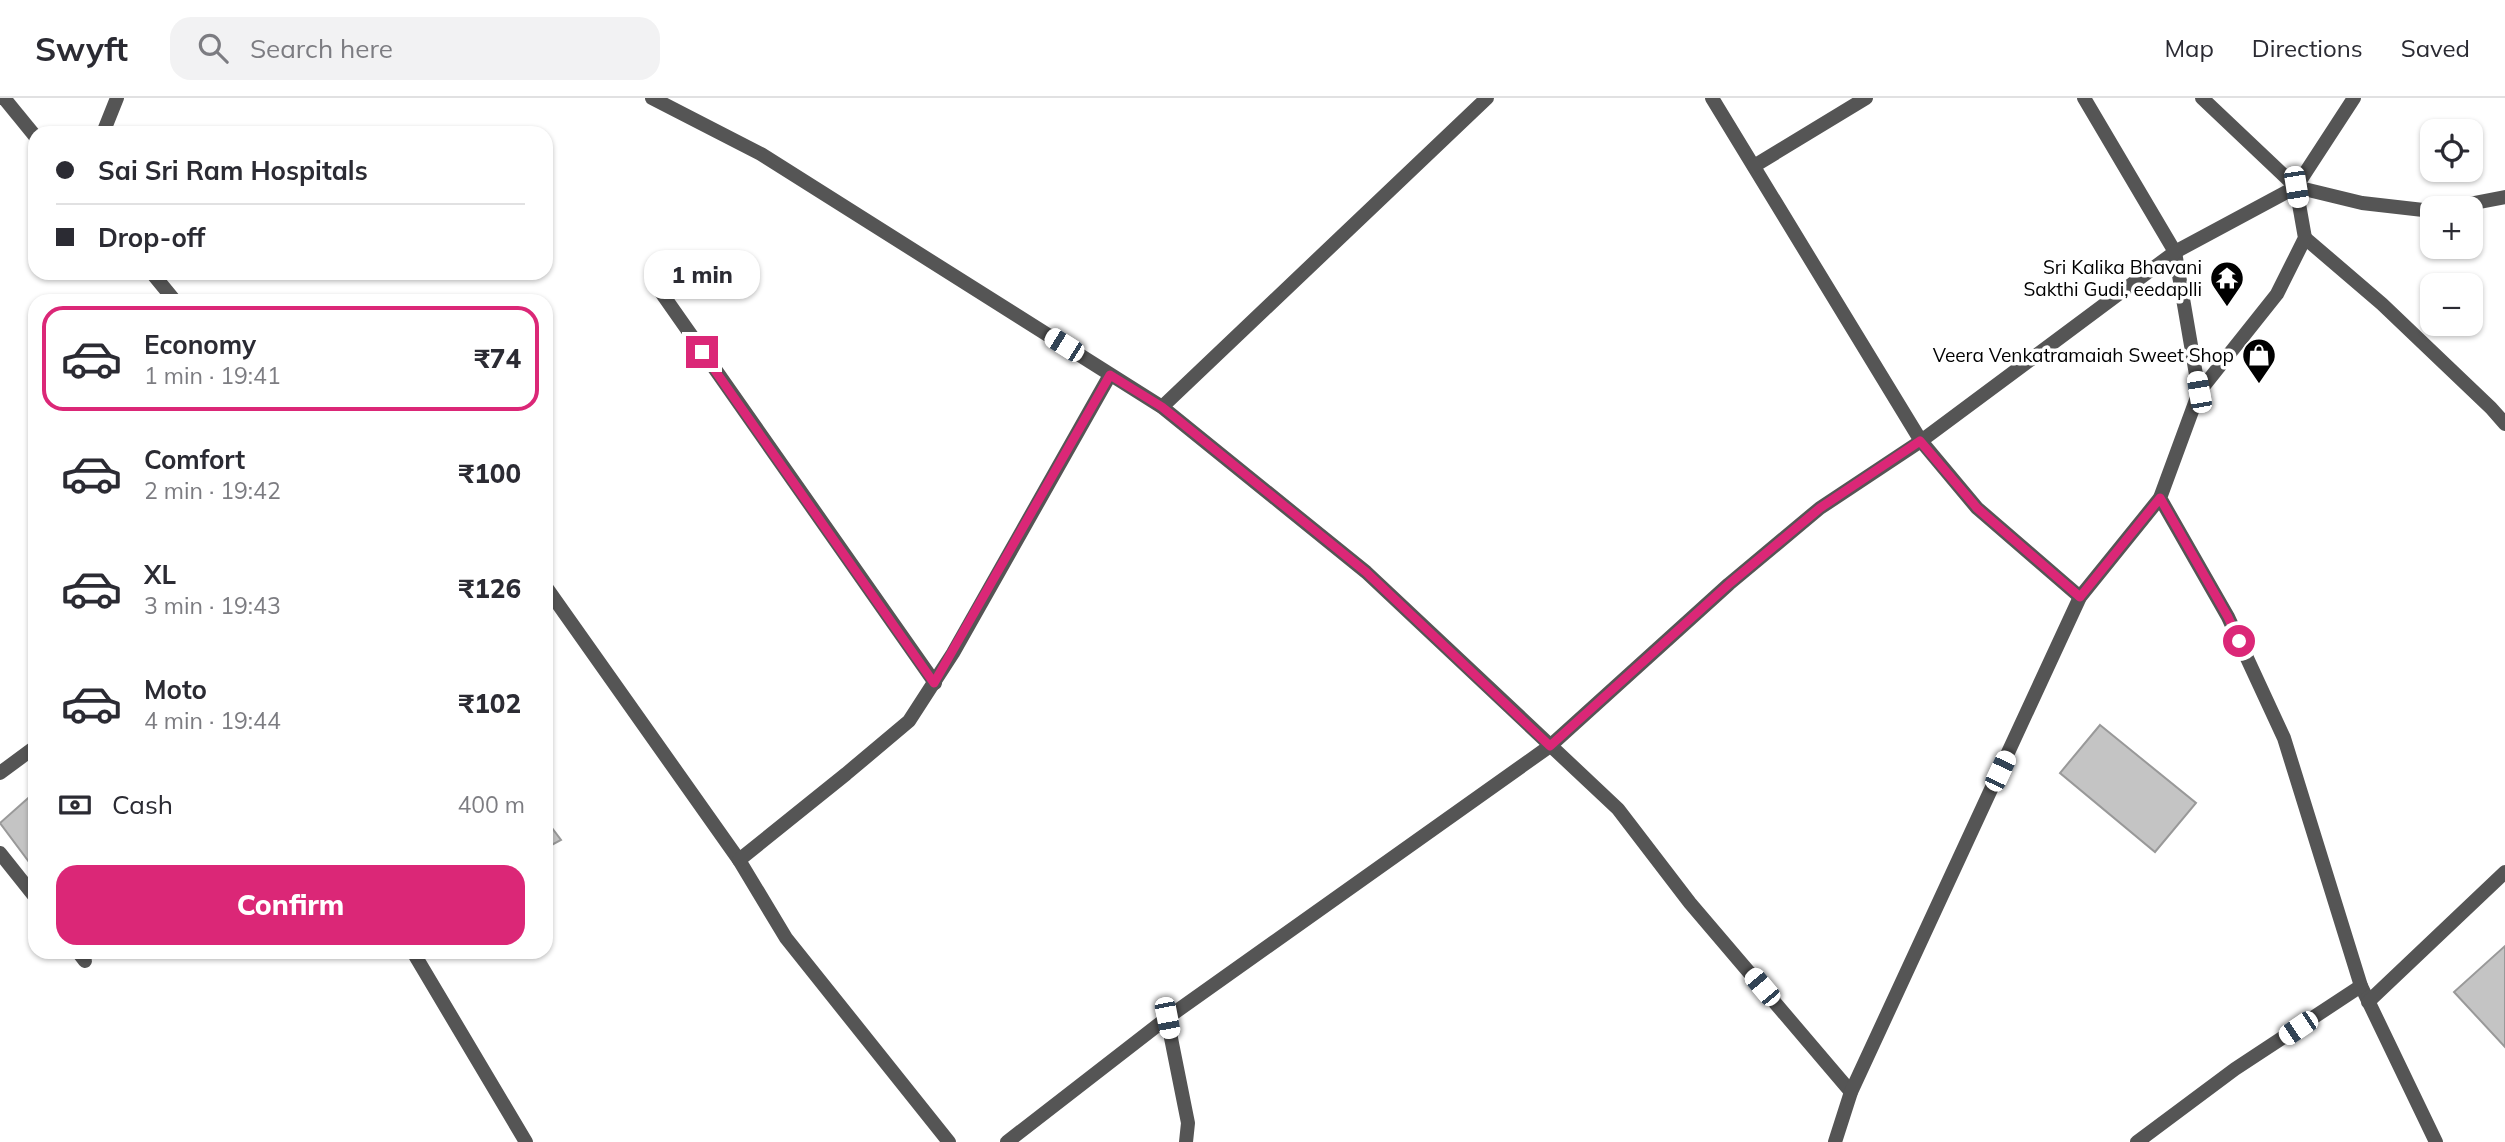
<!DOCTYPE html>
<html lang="en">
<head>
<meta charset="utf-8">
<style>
	body { margin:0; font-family:Mulish,sans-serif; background:#f2f2f3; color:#2b2b33; height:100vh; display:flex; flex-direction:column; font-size:26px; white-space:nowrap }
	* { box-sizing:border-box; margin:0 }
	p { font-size:23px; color:#7c7c81 }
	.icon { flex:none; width:38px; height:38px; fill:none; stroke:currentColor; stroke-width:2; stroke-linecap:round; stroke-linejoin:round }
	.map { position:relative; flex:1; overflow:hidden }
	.panel { position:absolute; left:28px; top:196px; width:525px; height:665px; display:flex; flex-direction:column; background:#fff; border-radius:21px; box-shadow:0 2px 5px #0004 }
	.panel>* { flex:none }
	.hud { position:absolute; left:28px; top:28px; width:525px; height:154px; border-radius:21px; box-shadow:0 2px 5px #0004; display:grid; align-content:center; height:154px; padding:0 28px; background:#fff }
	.buttons { position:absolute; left:2420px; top:21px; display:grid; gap:14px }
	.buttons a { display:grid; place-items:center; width:63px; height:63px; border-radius:14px; background:#fff; box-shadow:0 2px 5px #0004; font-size:35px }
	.end { position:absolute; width:32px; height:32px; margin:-16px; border:9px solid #db2777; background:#fff; box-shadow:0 0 0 4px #fff }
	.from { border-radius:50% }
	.bubble { position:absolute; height:49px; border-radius:21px; background:#fff; box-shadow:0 2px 5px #0004; font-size:23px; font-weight:800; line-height:49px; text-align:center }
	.car { position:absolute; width:21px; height:42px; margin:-21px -10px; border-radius:9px; box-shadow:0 0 5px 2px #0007; background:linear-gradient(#fff 24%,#345 0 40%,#fff 0 76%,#345 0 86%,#fff 0) }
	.hud b { display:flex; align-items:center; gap:24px; height:66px; font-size:26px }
	.hud b+b { border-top:2px solid #e1e1e2 }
	.hud i { width:18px; height:18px; background:#2b2b33 }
	ul { padding:12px 0 0; list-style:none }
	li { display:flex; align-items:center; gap:21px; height:105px; margin:0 14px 10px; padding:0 14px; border:4px solid transparent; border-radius:21px }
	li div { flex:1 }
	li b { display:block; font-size:26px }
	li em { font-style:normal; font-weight:800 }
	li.current { border-color:#db2777 }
	li>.icon { width:63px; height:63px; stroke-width:1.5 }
	.pay { display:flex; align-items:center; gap:18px; height:77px; padding:0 28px; font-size:26px }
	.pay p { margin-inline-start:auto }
	.primary-button { display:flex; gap:14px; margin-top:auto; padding:14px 28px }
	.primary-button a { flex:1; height:80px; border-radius:21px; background:#db2777; color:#fff; font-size:28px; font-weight:800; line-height:80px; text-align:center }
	header { display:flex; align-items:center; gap:42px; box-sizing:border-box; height:98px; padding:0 35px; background:#fff; border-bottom:2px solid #e1e1e2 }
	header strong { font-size:33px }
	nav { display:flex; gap:38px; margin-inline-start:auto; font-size:24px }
	.search { width:490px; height:63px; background:#f2f2f3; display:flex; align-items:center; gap:18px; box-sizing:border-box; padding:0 24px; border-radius:21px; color:#7c7c81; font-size:26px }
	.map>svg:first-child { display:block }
</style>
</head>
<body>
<header>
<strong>Swyft</strong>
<div class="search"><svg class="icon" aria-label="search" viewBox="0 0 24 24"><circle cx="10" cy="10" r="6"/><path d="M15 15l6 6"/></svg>Search here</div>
<nav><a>Map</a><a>Directions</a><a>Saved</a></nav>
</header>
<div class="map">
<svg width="2505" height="1044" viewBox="0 0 2505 1044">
	<rect width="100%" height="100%" fill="#fff"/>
	<g fill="#c4c4c4" stroke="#999" stroke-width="2">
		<polygon points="2100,627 2196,705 2155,754 2060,675"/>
		<polygon points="35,694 35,772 0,725"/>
		<polygon points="546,722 561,742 546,750"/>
		<polygon points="2505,848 2505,949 2454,894"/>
	</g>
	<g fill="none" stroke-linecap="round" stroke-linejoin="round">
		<g stroke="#555" stroke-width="14">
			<polyline points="4,0 35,38"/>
			<polyline points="652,0 761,56 1162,309 1366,474 1618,711 1690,805 1851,994"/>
			<polyline points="1712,0 1921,343 1977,410 2080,499"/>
			<polyline points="2084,0 2175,154 2199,294 2160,400 2228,519 2284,640 2361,888 2436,1044"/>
			<polyline points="2202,0 2296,89 2362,105 2432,113"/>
			<polyline points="103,35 117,0"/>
			<polyline points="1754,68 1866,0"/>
			<polyline points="2448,110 2505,99"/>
			<polyline points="2305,140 2382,206 2491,310 2505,326"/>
			<polyline points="152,175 175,203"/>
			<polyline points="656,187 935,585"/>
			<polyline points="2199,294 2277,196 2305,140 2296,89 2354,0"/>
			<polyline points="1162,309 1487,0"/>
			<polyline points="546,489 739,762 786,840 949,1044"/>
			<polyline points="0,675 35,649"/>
			<polyline points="0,755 35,799"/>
			<polyline points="739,762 846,676 909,623 953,555 1110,277"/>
			<polyline points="78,854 85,863"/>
			<polyline points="413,854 526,1044"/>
			<polyline points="2368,904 2505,774"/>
			<polyline points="1167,920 1188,1025 1186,1044"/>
			<polyline points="1007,1044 1167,920 1550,648 1729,486 1820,410 1921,343 2175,154 2296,89"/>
			<polyline points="1835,1044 1851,994 2080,499 2160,400"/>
			<polyline points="2137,1044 2235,971 2361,888"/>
		</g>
	</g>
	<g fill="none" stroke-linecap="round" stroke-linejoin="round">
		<polyline stroke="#db2777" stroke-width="9" points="702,254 934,585 1110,277 1162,309 1366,474 1550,648 1729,486 1820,410 1920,343 1977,410 2080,499 2160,400 2228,519 2239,543"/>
	</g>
	<defs>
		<g id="temple-pin" transform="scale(1.75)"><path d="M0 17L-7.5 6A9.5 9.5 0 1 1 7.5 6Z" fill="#000" stroke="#fff"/><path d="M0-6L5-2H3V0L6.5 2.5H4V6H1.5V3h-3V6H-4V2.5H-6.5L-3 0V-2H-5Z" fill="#fff"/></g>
		<g id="shop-pin" transform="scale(1.75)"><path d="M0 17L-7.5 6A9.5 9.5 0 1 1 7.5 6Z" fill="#000" stroke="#fff"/><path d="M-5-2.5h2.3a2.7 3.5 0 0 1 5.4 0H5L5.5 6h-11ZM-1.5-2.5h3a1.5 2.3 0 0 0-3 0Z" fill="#fff"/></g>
	</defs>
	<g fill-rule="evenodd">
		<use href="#temple-pin" x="2227" y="180"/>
		<use href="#shop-pin" x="2259" y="257"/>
	</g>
	<g text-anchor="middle" stroke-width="7" stroke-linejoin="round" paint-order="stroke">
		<g font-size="19" fill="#000" stroke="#fff" text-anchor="end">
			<text x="2202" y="176">Sri Kalika Bhavani<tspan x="2202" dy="22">Sakthi Gudi, eedaplli</tspan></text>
			<text x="2234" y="264">Veera Venkatramaiah Sweet Shop</text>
		</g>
	</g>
</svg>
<div class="buttons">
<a><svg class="icon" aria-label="locate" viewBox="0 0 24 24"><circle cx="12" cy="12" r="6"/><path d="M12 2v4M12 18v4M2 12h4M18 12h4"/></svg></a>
<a>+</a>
<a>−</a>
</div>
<i class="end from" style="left:2239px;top:543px"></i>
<i class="end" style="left:702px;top:254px"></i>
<div class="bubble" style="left:644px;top:152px;width:116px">1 min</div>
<i class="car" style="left:2296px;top:89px;rotate:171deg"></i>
<i class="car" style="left:1064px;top:247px;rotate:302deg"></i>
<i class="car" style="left:2199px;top:294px;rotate:350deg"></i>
<i class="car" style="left:2000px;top:673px;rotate:25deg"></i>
<i class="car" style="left:1762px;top:889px;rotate:320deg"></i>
<i class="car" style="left:1167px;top:920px;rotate:169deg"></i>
<i class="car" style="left:2298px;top:930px;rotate:236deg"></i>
<div class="hud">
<b><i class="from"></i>Sai Sri Ram Hospitals</b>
<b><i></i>Drop-off</b>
</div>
<section class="panel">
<ul>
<li class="current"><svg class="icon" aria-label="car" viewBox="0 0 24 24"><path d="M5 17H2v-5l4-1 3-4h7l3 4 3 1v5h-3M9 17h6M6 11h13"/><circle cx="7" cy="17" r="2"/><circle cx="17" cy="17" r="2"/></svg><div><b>Economy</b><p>1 min · 19:41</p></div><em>₹74</em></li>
<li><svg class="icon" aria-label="car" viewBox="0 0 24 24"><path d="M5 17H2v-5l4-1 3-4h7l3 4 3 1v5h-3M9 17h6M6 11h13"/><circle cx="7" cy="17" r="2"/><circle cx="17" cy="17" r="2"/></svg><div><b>Comfort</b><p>2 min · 19:42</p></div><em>₹100</em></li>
<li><svg class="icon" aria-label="car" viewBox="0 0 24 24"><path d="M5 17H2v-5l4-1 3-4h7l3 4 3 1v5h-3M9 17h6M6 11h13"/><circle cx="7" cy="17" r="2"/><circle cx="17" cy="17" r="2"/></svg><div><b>XL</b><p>3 min · 19:43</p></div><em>₹126</em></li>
<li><svg class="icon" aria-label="car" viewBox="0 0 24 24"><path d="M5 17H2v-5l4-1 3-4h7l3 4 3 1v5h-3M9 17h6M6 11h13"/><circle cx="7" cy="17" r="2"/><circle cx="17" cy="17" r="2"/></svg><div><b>Moto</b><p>4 min · 19:44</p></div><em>₹102</em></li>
</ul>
<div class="pay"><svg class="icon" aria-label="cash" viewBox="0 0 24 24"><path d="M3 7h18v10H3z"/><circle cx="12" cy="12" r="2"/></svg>Cash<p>400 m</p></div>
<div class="primary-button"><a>Confirm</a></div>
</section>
</div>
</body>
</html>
